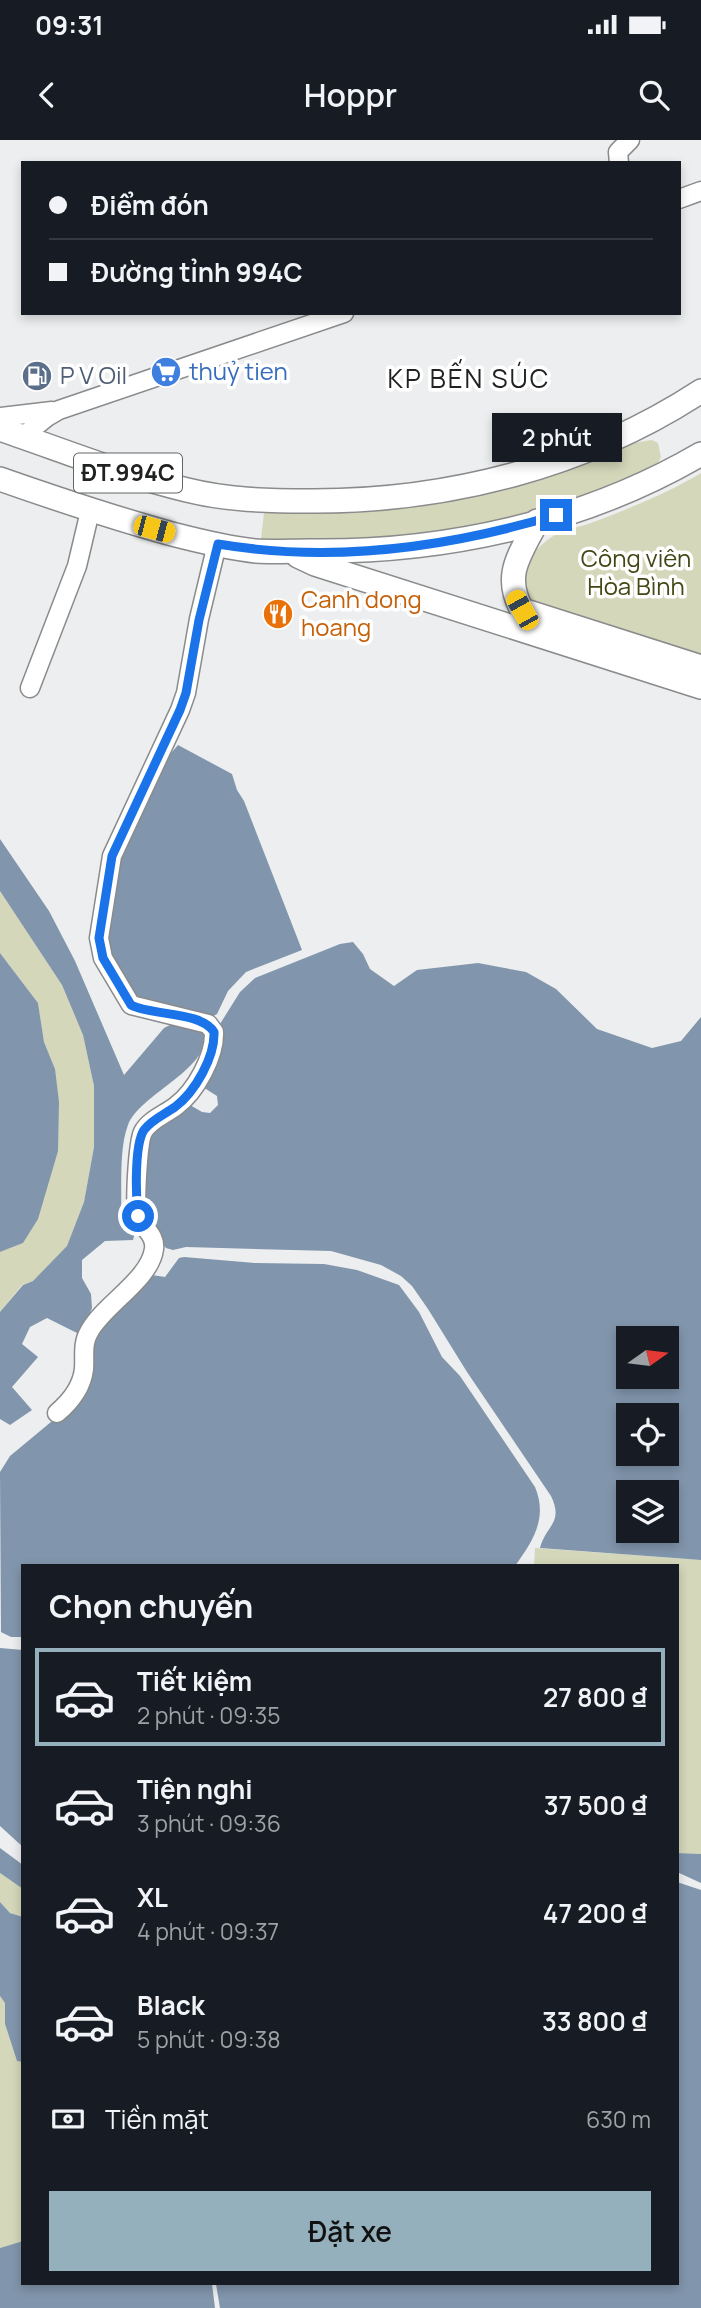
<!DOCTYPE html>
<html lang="vi">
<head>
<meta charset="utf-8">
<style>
	body { margin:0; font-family:Manrope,sans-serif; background:#20242c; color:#f1f3f6; height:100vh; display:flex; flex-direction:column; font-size:26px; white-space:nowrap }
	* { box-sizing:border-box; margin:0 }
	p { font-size:23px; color:#9ea1a6 }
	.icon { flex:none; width:38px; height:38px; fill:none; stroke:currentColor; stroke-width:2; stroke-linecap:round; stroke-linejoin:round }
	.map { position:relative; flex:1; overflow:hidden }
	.panel { position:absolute; left:21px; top:1424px; width:658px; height:721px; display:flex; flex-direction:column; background:#171b24; border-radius:0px; box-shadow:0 4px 10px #0003 }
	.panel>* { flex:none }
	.hud { position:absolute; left:21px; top:21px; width:660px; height:154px; border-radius:0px; box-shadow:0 4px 10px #0003; display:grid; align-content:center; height:154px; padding:0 28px; background:#171b24 }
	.needle { width:46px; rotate:76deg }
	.buttons { position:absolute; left:616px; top:1186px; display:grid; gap:14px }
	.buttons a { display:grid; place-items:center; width:63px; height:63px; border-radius:0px; background:#171b24; box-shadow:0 4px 10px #0003; font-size:35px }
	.end { position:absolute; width:32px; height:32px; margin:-16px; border:9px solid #1a73e8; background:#fff; box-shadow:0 0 0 4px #fff }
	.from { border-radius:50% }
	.bubble { position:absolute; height:49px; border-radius:0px; background:#171b24; box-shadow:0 4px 10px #0003; font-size:23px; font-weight:600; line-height:49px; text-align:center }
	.car { position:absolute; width:21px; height:42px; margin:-21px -10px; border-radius:9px; box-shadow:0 0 5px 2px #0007; background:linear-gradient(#f5c518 24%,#345 0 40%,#f5c518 0 76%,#345 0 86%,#f5c518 0) }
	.hud b { display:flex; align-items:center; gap:24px; height:66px; font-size:26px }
	.hud b+b { border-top:2px solid #363941 }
	.hud i { width:18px; height:18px; background:#f1f3f6 }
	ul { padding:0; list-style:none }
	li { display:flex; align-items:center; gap:21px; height:98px; margin:0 14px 10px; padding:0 14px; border:4px solid transparent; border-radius:0px }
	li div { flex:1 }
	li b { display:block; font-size:26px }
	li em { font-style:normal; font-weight:600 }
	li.selected { border-color:#94b0bd }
	li>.icon { width:63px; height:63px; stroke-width:1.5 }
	h2 { padding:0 28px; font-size:32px; line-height:84px }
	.pay { display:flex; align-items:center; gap:18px; height:77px; padding:0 28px; font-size:26px }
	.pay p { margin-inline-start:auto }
	.action { display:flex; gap:14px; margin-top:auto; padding:14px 28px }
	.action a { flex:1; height:80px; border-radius:0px; background:#94b0bd; color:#111; font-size:28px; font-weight:600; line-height:80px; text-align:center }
	.status { display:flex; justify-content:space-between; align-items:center; height:49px; padding:0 35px; background:#171b24; direction:ltr }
	.status svg { height:19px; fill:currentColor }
	header { display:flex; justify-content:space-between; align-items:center; height:91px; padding:0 28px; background:#171b24; font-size:32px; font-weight:600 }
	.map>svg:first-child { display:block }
</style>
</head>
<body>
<div class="status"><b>09:31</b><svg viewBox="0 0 49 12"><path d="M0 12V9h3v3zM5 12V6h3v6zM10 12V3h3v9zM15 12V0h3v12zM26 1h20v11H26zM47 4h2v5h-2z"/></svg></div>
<header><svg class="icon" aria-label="back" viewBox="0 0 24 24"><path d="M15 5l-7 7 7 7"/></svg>Hoppr<svg class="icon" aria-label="search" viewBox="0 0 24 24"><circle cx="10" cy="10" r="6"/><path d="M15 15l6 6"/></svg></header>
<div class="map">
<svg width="701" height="2168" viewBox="0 0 701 2168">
	<rect width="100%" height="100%" fill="#edeeef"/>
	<g fill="#d4d7b9">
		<path d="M652 300 658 303 661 317 658 323 644 331 577 358 491 382 378 403 288 402 261 399 264 373 270 371C293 372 316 373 339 373 408 370 480 357 546 337 581 326 615 304 652 300Z"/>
		<path d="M701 333V517L535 466C510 443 530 409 555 395 566 389 580 387 591 383 626 370 670 352 701 333Z"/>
		<polygon points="0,751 62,845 83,895 94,946 94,1007 84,1062 67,1107 33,1141 22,1145 0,1172 0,1112 23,1103 55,929 44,902 38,863 0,813"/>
		<polygon points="535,1408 701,1420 701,1714 677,1713 677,1426 534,1426"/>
		<polygon points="0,1733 23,1749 23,1777 10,1773 0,1762"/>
		<polygon points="0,1856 5,1863 5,1884 17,1921 23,1922 23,2101 0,2108"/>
	</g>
	<g fill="#8195ac" fill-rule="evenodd">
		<path d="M178 605 232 634 237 650 244 661 302 810 246 832 228 851 217 874 208 879 136 861C128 848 111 827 108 814 94 744 137 679 166 619Z"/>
		<path d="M0 699 49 771 75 821 124 935 164 888 172 884 204 888C216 928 141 952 128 985 119 1008 122 1045 121 1071L137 1085 133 1100 105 1101 82 1120V1138L91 1154 92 1168 81 1195 47 1178 30 1187 22 1204 38 1217 12 1247 32 1270 10 1285 0 1279V1172L23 1145 33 1141 67 1106 84 1062 94 1007V946L83 895 62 845 0 751Z"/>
		<path d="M353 802 363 814 370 829 394 846 417 830 478 823 526 832 556 849 597 889 652 908 681 901 701 877V1420L540 1408C546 1385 564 1383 551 1356L467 1232 428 1169 412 1146 401 1136 381 1125 331 1111 186 1107 173 1110 166 1108 145 1081 139 1053 145 997 182 966 190 965 202 972 210 973 218 965 217 956 198 944 218 901 220 884 240 852 255 838 340 804ZM628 1199H667V1237H628ZM628 1276H667V1314H628ZM628 1353H667V1391H628Z"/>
		<polygon points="0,813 38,863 44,902 55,929 59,962 58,1011 38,1079 23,1103 0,1112"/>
		<path d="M184 1117 255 1123 324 1124 357 1130 399 1145 419 1172 442 1217 460 1236 535 1347C548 1378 533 1401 515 1426H23V1497H11L1 1492 0 1332 10 1316 63 1272 90 1197 152 1135 165 1137 179 1118Z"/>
		<polygon points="0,1508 23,1510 23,1707 0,1686"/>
		<polygon points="0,1708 23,1725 23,1749 0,1733"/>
		<polygon points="677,1713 701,1714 701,1743 677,1732"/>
		<polygon points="677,1742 701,1750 701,2168 220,2168 216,2144 677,2144"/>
		<polygon points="0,1762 10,1773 23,1777 23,1922 17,1921 5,1884 5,1863 0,1856"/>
		<polygon points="23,2101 23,2144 212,2144 215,2168 0,2168 0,2108"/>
	</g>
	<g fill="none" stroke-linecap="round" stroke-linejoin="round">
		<g stroke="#8a8b8c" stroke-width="21">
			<g id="minor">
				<polyline points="619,23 618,12 630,0"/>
				<polyline points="679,59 701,51"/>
				<polyline points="0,277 52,271"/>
				<polyline points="22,297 47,277 59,270 344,173"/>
				<polyline points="30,548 77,426 90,371"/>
				<path d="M57 1273C70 1262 82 1247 84 1229 85 1216 82 1204 89 1192 103 1165 150 1140 154 1109 156 1095 143 1088 138 1077 134 1066 138 1002 143 992 149 980 166 974 176 966 196 951 215 916 214 892L208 884 131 865 103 818 99 798 112 716 180 570 186 553 199 479 217 404"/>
			</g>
		</g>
		<g stroke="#8a8b8c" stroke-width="26">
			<g id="major">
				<path d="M0 289C62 310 123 335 187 350 227 360 267 361 308 361 446 362 585 327 701 251"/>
				<path d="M0 339C57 359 114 378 172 394 199 401 227 408 256 411 273 412 291 411 309 411 444 413 583 383 701 314"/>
				<path d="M537 381C521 414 502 434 522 470L701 527"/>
				<polyline points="298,416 315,424 701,547"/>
			</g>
		</g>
		<use href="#minor" stroke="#fff" stroke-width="18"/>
		<use href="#major" stroke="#fff" stroke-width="23"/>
	</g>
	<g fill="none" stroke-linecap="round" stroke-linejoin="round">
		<path stroke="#1a73e8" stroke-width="9" d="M138 1076C136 1057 134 1005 144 990 151 980 165 974 175 967 195 952 215 917 214 892 201 871 152 876 131 865L103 818 99 798 112 716 180 570 186 553 199 480 218 404C331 423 447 408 556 375"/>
	</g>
	<defs>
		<g id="supermarket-disc" transform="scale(1.575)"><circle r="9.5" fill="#3f7fe0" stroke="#fff"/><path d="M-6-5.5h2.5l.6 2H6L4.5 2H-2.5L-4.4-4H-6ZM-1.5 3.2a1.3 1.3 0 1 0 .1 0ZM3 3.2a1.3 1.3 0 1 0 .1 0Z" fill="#fff"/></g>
		<g id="fuel-disc" transform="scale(1.575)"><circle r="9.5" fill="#5c6f8a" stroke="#fff"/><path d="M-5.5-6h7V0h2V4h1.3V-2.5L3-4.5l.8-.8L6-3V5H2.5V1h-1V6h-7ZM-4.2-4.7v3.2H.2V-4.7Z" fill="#fff"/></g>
		<g id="restaurant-disc" transform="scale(1.575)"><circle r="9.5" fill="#e8710a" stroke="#fff"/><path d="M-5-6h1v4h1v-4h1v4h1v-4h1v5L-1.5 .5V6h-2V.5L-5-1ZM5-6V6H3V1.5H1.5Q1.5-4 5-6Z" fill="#fff"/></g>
	</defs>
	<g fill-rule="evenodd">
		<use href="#supermarket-disc" x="166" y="232"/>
		<use href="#fuel-disc" x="37" y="236"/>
		<use href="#restaurant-disc" x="278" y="474"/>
	</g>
	<g text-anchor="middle" stroke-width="7" stroke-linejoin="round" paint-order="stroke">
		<rect fill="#fff" stroke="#636464" stroke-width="2" x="74" y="313.5" width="108" height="39" rx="5"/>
		<g font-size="23" font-weight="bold" fill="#202121">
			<text x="128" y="341">ĐT.994C</text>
		</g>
		<g font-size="24" fill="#366cbe" stroke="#fff" text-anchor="start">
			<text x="189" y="240">thuỷ tien</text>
		</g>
		<g font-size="24" fill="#4e5e75" stroke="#fff" text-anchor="start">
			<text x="60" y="244">P V Oil</text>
		</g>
		<g font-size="24" fill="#444714" stroke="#fff">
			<text x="636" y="427">Công viên<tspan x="636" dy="28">Hòa Bình</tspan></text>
		</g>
		<g font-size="24" fill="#c56008" stroke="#fff" text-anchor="start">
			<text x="301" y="468">Canh dong<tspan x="301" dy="28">hoang</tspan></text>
		</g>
		<g font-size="26" letter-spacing="2" fill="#202121" stroke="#fff">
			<text x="469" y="248">KP BẾN SÚC</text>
		</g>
	</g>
</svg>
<div class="buttons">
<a><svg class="needle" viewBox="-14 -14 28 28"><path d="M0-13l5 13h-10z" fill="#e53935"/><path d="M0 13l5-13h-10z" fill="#9ea1a6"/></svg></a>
<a><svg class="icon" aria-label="locate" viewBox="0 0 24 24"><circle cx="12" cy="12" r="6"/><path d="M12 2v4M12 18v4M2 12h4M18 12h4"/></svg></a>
<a><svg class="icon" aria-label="layers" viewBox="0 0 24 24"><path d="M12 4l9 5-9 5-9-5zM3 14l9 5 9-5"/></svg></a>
</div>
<i class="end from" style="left:138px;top:1076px"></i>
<i class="end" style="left:556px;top:375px"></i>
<div class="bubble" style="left:492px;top:273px;width:130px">2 phút</div>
<i class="car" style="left:154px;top:389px;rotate:105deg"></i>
<i class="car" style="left:522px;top:470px;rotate:331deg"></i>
<div class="hud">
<b><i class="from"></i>Điểm đón</b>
<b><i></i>Đường tỉnh 994C</b>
</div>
<section class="panel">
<h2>Chọn chuyến</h2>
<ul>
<li class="selected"><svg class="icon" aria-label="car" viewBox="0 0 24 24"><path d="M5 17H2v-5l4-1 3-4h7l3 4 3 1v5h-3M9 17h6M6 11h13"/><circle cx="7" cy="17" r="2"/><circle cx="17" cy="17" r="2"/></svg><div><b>Tiết kiệm</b><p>2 phút · 09:35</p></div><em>27 800 ₫</em></li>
<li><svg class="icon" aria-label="car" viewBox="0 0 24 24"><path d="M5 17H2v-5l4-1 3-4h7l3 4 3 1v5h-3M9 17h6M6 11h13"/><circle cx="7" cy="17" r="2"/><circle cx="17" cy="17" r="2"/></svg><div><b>Tiện nghi</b><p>3 phút · 09:36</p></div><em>37 500 ₫</em></li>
<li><svg class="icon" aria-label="car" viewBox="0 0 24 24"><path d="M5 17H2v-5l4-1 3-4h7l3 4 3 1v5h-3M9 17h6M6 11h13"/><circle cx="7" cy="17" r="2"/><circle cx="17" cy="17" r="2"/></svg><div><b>XL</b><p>4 phút · 09:37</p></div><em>47 200 ₫</em></li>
<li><svg class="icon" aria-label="car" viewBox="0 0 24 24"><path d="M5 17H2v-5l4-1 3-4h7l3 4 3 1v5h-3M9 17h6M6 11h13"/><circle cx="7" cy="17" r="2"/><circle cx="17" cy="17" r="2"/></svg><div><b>Black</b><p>5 phút · 09:38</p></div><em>33 800 ₫</em></li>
</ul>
<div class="pay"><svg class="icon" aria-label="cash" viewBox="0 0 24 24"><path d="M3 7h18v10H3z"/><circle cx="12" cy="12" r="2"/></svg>Tiền mặt<p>630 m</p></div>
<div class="action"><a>Đặt xe</a></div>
</section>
</div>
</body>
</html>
